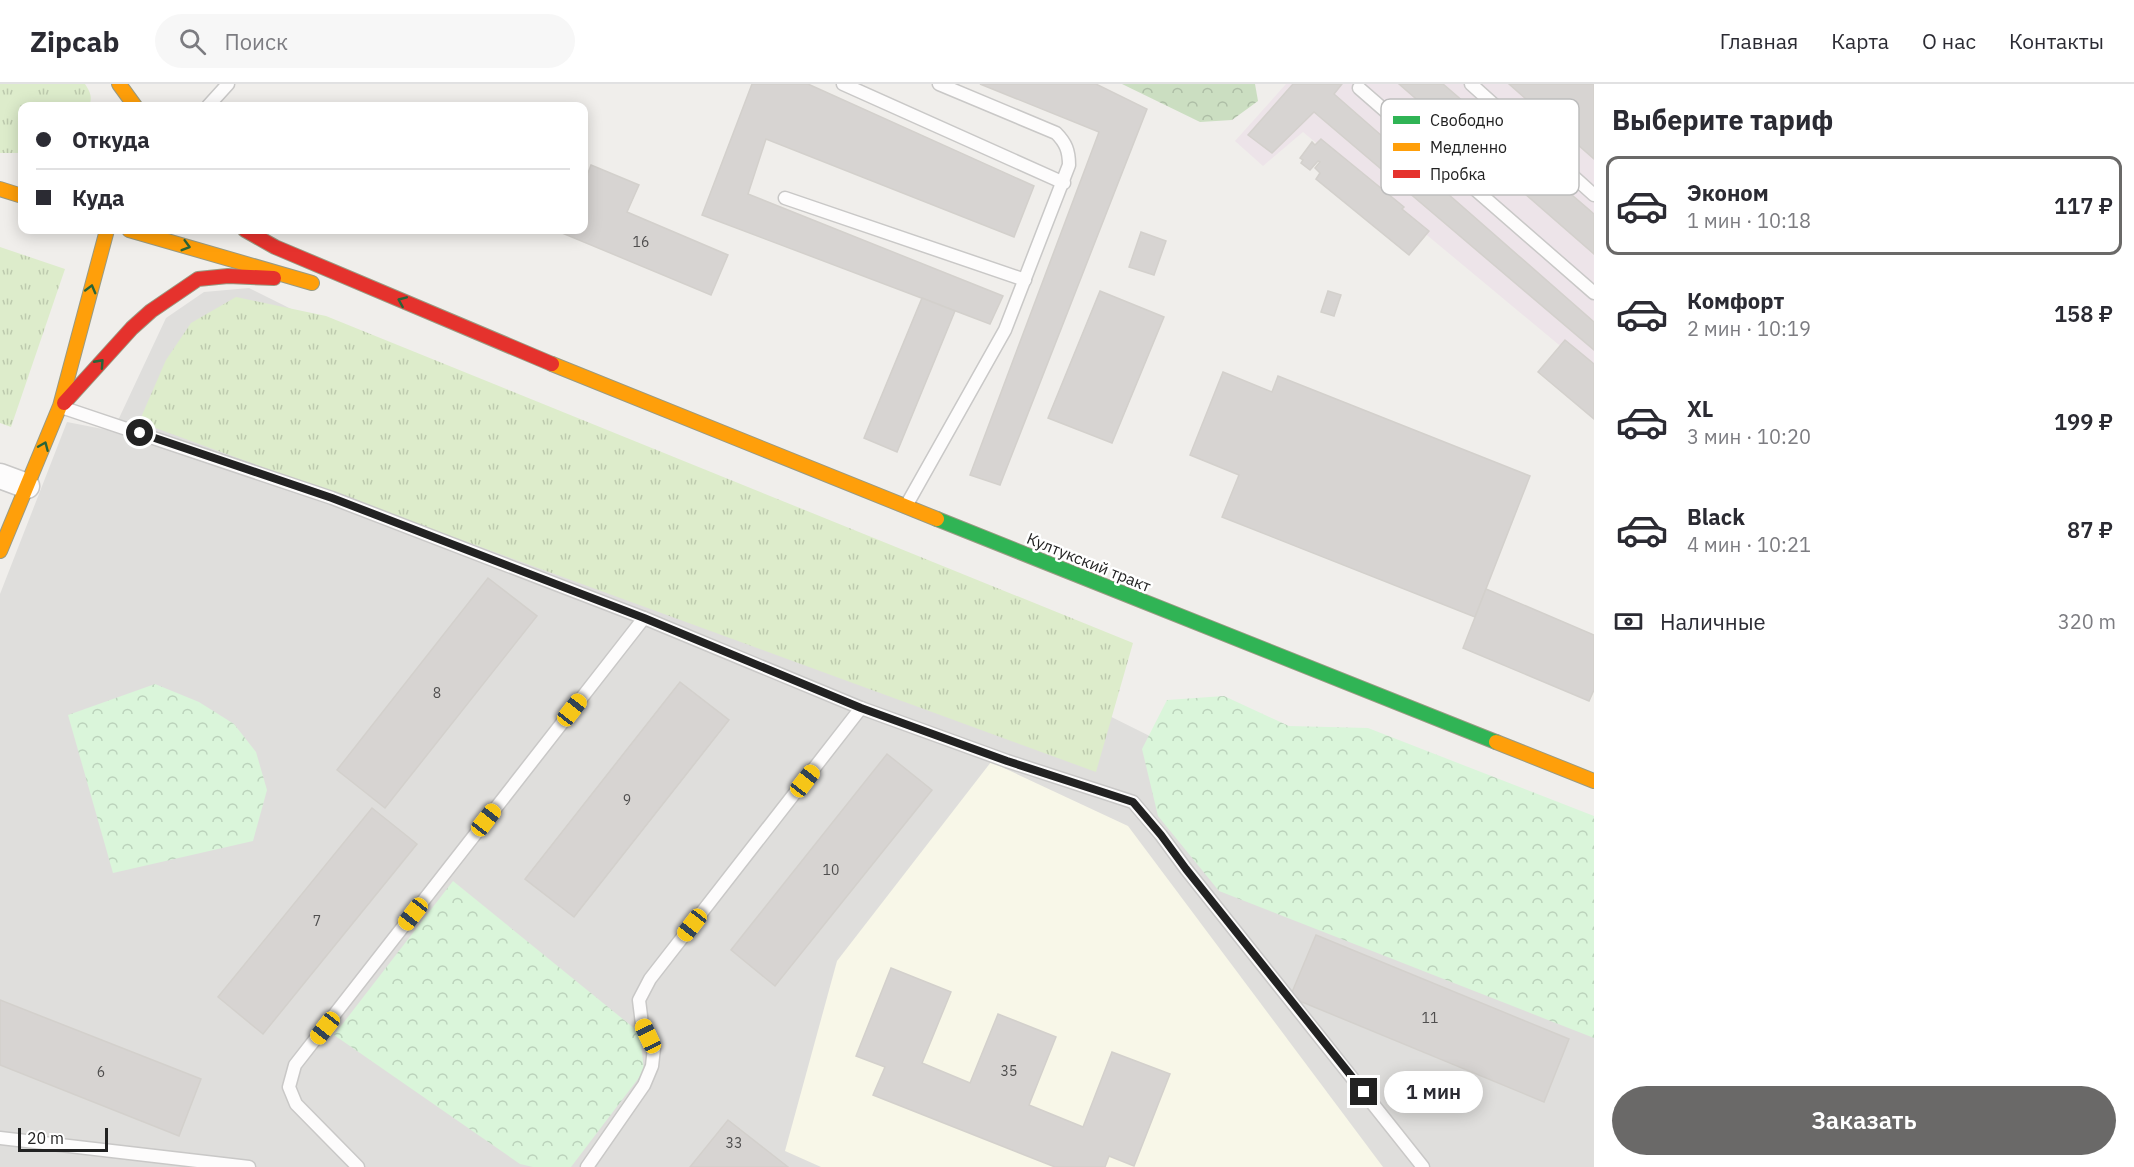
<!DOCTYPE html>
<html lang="ru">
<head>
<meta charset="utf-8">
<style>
	body { margin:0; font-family:"IBM Plex Sans",sans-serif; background:#f7f7f7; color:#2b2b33; height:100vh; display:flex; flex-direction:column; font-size:22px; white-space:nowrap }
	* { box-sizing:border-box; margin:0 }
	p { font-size:20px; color:#7c7c81 }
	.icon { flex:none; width:33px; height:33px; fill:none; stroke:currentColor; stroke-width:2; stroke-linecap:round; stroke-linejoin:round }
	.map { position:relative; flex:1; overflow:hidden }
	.sheet { display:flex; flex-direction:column; background:#fff; width:540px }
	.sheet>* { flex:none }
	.top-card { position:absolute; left:18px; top:18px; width:570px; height:132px; border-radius:12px; box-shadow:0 3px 15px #0003; display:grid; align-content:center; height:132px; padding:0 18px; background:#fff }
	.scale { position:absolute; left:18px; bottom:15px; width:90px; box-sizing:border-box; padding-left:6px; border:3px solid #222; border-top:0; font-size:16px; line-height:21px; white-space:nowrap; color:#222; -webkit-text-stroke:4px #fff; paint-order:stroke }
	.end { position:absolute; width:27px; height:27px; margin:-14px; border:8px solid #222; background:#fff; box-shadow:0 0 0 3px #fff }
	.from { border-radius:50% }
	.bubble { position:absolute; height:42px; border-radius:21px; background:#fff; box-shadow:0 3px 15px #0003; font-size:20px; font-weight:600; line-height:42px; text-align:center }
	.car { position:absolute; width:18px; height:36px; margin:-18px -9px; border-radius:8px; box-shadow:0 0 4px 2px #0007; background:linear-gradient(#f5c518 24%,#345 0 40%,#f5c518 0 76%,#345 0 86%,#f5c518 0) }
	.top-card b { display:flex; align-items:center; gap:21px; height:57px; font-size:22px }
	.top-card b+b { border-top:2px solid #e1e1e2 }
	.top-card i { width:15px; height:15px; background:#2b2b33 }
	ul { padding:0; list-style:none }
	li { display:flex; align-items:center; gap:18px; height:99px; margin:0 12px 9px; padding:0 6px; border:3px solid transparent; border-radius:12px }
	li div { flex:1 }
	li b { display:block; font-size:22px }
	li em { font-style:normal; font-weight:600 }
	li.on { border-color:#6a6968 }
	li>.icon { width:54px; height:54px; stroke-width:1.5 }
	h2 { padding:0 18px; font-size:27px; line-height:72px }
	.pay { display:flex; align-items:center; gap:15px; height:66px; padding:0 18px; font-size:22px }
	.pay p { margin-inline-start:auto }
	.cta { display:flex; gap:12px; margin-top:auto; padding:12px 18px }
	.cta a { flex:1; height:69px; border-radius:36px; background:#6a6968; color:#fff; font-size:24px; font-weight:600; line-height:69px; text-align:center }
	header { display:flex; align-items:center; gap:36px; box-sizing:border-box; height:84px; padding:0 30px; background:#fff; border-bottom:2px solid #e1e1e2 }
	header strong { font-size:28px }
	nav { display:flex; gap:33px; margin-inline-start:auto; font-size:21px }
	.search { width:420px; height:54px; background:#f7f7f7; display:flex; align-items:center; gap:15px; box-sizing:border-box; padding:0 21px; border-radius:33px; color:#7c7c81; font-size:22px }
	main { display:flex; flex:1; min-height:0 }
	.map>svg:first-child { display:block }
</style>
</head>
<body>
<header>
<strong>Zipcab</strong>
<div class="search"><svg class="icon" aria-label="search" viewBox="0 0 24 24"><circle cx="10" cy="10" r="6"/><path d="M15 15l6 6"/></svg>Поиск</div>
<nav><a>Главная</a><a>Карта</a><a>О нас</a><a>Контакты</a></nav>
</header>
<main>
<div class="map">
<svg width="1594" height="1083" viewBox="0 0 1594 1083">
	<defs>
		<pattern id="grass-tufts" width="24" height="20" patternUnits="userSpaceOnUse" patternTransform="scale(1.5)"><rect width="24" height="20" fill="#ddeccb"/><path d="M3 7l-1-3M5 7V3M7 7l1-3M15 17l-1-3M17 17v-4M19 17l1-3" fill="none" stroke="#bdcaae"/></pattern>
		<pattern id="forest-crowns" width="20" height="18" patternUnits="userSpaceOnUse" patternTransform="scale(1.5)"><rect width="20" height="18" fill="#cbdec1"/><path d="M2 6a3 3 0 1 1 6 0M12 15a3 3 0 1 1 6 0" fill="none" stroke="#aebea6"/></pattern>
		<pattern id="park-crowns" width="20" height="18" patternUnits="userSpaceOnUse" patternTransform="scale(1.5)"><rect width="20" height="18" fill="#daf5da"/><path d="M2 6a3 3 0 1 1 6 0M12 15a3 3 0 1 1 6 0" fill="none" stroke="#bbd2bb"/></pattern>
	</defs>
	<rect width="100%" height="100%" fill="#f0eeeb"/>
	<polygon fill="#dfdedc" points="249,204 1594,873 1594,1083 0,1083 0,510 67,338 113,347 166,234 204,208"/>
	<polygon fill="#ede4e9" points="1286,0 1594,0 1594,290 1303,48 1263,82 1235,57"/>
	<polygon fill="#f8f7e8" points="991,678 1128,742 1383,1083 821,1083 785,1067 837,877"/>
	<g fill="url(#grass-tufts)">
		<path d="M0 0H85C90 8 93 13 89 22H22V69H0Z"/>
		<polygon points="0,163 65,185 11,343 0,339"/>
		<polygon points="236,213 326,232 1133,559 1096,688 139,338 166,276 191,239"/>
	</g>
	<polygon fill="url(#forest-crowns)" points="1122,0 1255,0 1258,17 1232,36 1200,38"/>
	<g fill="url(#park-crowns)">
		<polygon points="155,600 199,618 234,640 256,668 267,706 253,757 113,789 68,631"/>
		<polygon points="1224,612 1289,642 1368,644 1594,732 1594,954 1219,807 1158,732 1142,665 1167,616"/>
		<polygon points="453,797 640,949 644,987 571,1083 533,1083 520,1080 334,951"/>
	</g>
	<g fill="#d7d4d2" stroke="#d3d0cc" stroke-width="1.5">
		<polygon points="752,0 808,0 1034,102 1014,153 766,55 748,110 1003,212 990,240 702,131"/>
		<polygon points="980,0 1096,0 1147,25 1000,401 970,391 1099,48"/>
		<polygon points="1293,0 1342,0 1334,10 1594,238 1594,266 1314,28 1272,69 1248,51"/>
		<polygon points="1399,0 1443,0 1594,130 1594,170"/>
		<polygon points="1509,0 1594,0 1594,75"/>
		<polygon points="1321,55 1404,123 1402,125 1429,147 1409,171 1316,95 1320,89 1315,84 1320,78 1318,77 1310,86 1301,79 1303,76 1300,74 1312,58 1315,61"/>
		<polygon points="591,81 639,101 627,128 728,171 711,211 555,146 584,146 584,100"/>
		<polygon points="1141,148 1166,157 1154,191 1129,183"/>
		<polygon points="1100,207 1164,233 1112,359 1048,334"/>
		<polygon points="1328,207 1341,211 1334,232 1321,228"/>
		<polygon points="922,214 955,227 897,368 864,354"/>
		<polygon points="1565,256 1594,280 1594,335 1538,288"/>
		<polygon points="1223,288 1272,308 1278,292 1530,392 1475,533 1222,433 1239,391 1190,371"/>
		<polygon points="488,494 537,532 385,724 337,686"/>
		<polygon points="1486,505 1594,551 1594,606 1589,617 1463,564"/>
		<polygon points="680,598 729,636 574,833 525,795"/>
		<polygon points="887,670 932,706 775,902 731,866"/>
		<polygon points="372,724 417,760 263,950 218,913"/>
		<polygon points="1316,851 1569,955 1544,1018 1290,913"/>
		<polygon points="891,884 951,908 922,979 970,999 998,930 1056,953 1029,1021 1083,1043 1112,968 1170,990 1134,1082 1109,1072 1105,1083 1055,1083 873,1011 885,983 856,972"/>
		<polygon points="0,916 201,995 179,1052 0,981"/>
		<polygon points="728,1036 788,1083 690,1083"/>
	</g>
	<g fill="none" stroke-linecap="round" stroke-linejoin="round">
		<g stroke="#c9c8c7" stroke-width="15">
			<g id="lane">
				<polyline points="843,0 1064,99"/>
				<polyline points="1471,0 1594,111"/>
				<polyline points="1359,4 1594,209"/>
				<polyline points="208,22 228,0"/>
				<polyline points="785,114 1025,196"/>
				<polyline points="64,324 332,414 644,534"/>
				<path d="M906 422 1005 246 1069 81C1069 67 1066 59 1056 49L939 0"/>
				<polyline points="0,1054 249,1083"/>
				<polyline points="358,1083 296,1020 289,1003 295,981 644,534 861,624 1007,677 1133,718 1161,751 1186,785 1423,1083"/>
				<polyline points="587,1083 644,1001 652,982 654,964 642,940 639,916 650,895 861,624"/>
			</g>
		</g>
		<g stroke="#c9c8c7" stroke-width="27">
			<polyline id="street" points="0,392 27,402"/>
		</g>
		<g stroke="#999a82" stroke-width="16">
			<polyline id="fast" points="937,435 1496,658"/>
		</g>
		<g stroke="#999a82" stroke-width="16">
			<g id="slow">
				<polyline points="119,0 135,22"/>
				<polyline points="0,105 22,112"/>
				<polyline points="129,146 312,199"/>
				<polyline points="552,280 937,435"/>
				<polyline points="0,467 60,322 107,146"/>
				<polyline points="1496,658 1594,697"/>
			</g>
		</g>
		<g stroke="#999a82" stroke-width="16">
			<g id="jam">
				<polyline points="245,146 275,163 552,280"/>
				<polyline points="64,319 132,244 151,227 198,195 228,192 274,194"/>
			</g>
		</g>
		<use href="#lane" stroke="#fdfcfc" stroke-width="12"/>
		<use href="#street" stroke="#fdfcfc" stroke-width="24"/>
		<use href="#fast" stroke="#30b455" stroke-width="14"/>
		<use href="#slow" stroke="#ff9f0a" stroke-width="14"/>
		<use href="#jam" stroke="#e5322d" stroke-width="14"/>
	</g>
	<defs><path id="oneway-chevron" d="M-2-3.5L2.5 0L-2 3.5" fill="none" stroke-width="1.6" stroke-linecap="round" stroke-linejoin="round" transform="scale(1.5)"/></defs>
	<g stroke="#286439">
		<use href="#oneway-chevron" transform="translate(186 162) rotate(16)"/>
		<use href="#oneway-chevron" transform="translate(91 205) rotate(-75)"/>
		<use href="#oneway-chevron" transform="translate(402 217) rotate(-157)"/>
		<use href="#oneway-chevron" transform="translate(100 279) rotate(-48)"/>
		<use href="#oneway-chevron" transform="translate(44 362) rotate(-67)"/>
	</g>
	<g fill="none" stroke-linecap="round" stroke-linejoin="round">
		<polyline stroke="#222" stroke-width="8" points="140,349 332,414 644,534 861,624 1007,677 1133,718 1161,751 1186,785 1364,1008"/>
	</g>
	<g text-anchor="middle" stroke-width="5" stroke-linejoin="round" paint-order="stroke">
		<g font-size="14" fill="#4f4e4e">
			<text x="641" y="163">16</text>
			<text x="437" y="614">8</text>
			<text x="627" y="721">9</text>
			<text x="831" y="791">10</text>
			<text x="317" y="842">7</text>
			<text x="1430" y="939">11</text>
			<text x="1009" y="992">35</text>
			<text x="101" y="993">6</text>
			<text x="734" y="1064">33</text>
		</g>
		<g font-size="16" fill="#222" stroke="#fff">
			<text transform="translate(1089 478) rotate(22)" y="6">Култукский тракт</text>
		</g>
	</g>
	<rect x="1381" y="15" width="198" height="96" rx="9" fill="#fff" stroke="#bdbdbd" stroke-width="1.5"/>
	<rect x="1393" y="32" width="27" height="8" fill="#30b455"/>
	<rect x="1393" y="59" width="27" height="8" fill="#ff9f0a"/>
	<rect x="1393" y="86" width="27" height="8" fill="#e5322d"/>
	<g font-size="16" fill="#222">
		<text x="1430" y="42">Свободно</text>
		<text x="1430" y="69">Медленно</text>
		<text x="1430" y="96">Пробка</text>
	</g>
</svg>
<div class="scale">20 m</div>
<i class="end from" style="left:140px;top:349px"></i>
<i class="end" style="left:1364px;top:1008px"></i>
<div class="bubble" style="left:1384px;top:987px;width:99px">1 мин</div>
<i class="car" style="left:572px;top:626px;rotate:38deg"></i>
<i class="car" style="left:805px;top:697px;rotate:38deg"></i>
<i class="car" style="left:486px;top:736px;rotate:38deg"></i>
<i class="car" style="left:413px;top:830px;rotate:218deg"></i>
<i class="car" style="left:692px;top:841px;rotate:218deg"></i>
<i class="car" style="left:325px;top:944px;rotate:218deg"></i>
<i class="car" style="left:648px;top:952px;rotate:335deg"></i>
<div class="top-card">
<b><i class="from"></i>Откуда</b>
<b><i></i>Куда</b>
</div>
</div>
<section class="sheet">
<h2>Выберите тариф</h2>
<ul>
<li class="on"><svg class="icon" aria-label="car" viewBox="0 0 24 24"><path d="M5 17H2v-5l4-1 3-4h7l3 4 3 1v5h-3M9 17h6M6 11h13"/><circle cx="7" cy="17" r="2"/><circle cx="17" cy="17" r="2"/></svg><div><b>Эконом</b><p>1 мин · 10:18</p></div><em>117 ₽</em></li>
<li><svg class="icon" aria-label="car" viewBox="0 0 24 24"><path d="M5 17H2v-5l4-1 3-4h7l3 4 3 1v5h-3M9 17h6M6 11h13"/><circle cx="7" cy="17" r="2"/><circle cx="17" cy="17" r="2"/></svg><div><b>Комфорт</b><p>2 мин · 10:19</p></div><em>158 ₽</em></li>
<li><svg class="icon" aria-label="car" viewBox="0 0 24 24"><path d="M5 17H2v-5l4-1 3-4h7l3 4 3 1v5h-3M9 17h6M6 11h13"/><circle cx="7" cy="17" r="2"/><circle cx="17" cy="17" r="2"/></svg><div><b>XL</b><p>3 мин · 10:20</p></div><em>199 ₽</em></li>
<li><svg class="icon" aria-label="car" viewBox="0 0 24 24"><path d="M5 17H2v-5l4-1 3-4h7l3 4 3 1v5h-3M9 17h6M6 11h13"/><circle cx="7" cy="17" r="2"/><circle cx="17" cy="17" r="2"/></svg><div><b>Black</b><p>4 мин · 10:21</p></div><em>87 ₽</em></li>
</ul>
<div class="pay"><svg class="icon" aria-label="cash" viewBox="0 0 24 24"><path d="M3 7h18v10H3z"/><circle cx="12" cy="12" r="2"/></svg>Наличные<p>320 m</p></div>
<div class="cta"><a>Заказать</a></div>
</section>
</main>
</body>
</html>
